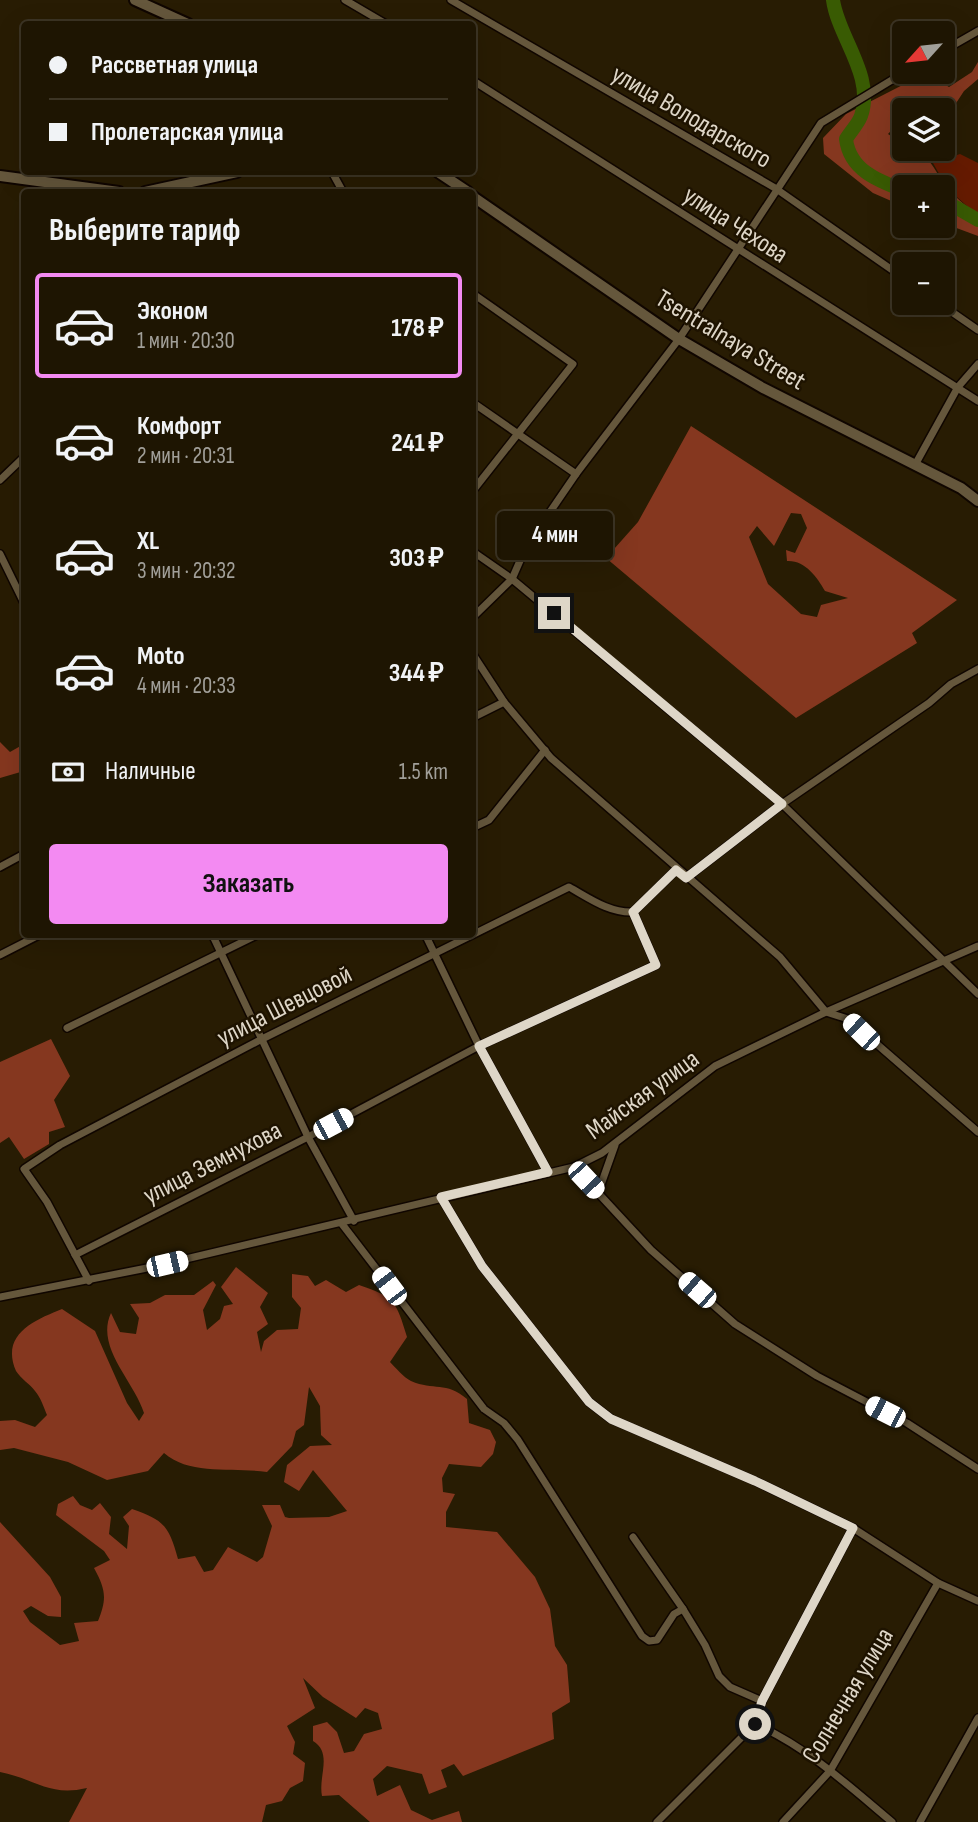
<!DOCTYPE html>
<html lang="ru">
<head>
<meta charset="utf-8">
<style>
	body { margin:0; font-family:"Sofia Sans Condensed",sans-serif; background:#2b2211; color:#f1f3f6; height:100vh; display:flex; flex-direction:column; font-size:26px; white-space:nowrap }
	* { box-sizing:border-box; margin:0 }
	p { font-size:23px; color:#a19f99 }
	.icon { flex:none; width:38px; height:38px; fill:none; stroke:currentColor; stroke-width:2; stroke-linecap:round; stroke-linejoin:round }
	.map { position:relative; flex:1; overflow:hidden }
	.drawer { position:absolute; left:21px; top:189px; width:455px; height:749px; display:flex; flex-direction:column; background:#1e1502; border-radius:7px; box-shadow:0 7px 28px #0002,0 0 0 2px #3c3424 }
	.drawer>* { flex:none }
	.banner { position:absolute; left:21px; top:21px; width:455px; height:154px; border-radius:7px; box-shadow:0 7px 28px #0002,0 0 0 2px #3c3424; display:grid; align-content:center; height:154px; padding:0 28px; background:#1e1502 }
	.needle { width:46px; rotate:243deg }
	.fabs { position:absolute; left:892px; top:21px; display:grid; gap:14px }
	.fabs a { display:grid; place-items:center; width:63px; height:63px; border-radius:7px; background:#1e1502; box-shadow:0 7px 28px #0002,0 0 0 2px #3c3424; font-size:35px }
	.end { position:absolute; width:32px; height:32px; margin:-16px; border:9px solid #ded6c7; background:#111; box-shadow:0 0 0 4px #111 }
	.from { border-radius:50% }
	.bubble { position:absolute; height:49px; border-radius:7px; background:#1e1502; box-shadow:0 7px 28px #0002,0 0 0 2px #3c3424; font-size:23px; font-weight:700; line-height:49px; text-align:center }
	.car { position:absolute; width:21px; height:42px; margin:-21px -10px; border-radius:9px; box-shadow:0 0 5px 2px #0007; background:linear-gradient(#fff 24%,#345 0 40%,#fff 0 76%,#345 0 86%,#fff 0) }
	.banner b { display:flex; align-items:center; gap:24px; height:66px; font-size:26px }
	.banner b+b { border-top:2px solid #3c3424 }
	.banner i { width:18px; height:18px; background:#f1f3f6 }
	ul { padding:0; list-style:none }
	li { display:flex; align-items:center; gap:21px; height:105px; margin:0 14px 10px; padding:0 14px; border:4px solid transparent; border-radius:7px }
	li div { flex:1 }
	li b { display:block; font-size:26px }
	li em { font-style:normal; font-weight:700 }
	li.current { border-color:#f38af2 }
	li>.icon { width:63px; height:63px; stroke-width:1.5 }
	h2 { padding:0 28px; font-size:32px; line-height:84px }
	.pay { display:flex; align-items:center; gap:18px; height:77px; padding:0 28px; font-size:26px }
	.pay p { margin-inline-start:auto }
	.cta { display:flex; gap:14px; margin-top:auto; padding:14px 28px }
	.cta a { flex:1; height:80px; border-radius:7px; background:#f38af2; color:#111; font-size:28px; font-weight:700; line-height:80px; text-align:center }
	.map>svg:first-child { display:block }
</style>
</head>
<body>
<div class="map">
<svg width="978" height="1822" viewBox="0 0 978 1822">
	<rect width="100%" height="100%" fill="#281c03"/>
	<polygon fill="#661b01" points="960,154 978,163 978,216 947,188 933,163"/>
	<g fill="#85371f" fill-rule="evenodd">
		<path d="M978 62V79L964 91 947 117 943 116V110H905V116L888 134 905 145V149C930 149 935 174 948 189 957 199 968 207 978 216V236L943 223V187H905V207L873 193 824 154 823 138 846 114 926 73 949 87 972 72Z"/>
		<path d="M691 426 957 600 912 633 917 643 796 718 606 558 638 522ZM791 513 801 514 807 528 795 553 786 550 787 561C805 560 817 577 825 591L848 598 821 605 817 617 801 614 768 584 749 537 757 526 774 546Z"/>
		<polygon points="0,742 10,752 24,744 24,771 0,778"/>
		<polygon points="51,1039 70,1076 54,1100 65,1127 49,1132 49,1144 24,1159 9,1137 0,1143 0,1062"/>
		<path d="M236 1267 268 1293 260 1307 268 1324 257 1332 261 1352 264 1341 277 1330 298 1329 301 1308 292 1297V1274L308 1276 315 1286 326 1280 346 1292 359 1285C395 1297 396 1301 407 1337L390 1362C396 1368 403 1377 411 1381 434 1391 446 1381 467 1399L469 1423 490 1430 496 1442 493 1454 481 1467 449 1464 442 1478 443 1492 455 1494 446 1512V1527L497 1532 535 1577 550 1609 555 1646 567 1665 570 1702 552 1713 554 1739 463 1776 454 1764 441 1770 447 1787 429 1794 422 1774 387 1766 373 1779 377 1796 400 1785 411 1810 432 1820 459 1811 462 1822H370L339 1795 322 1796C318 1776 333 1753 313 1741V1726L327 1722 337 1732 344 1753 354 1751 364 1734 382 1729 378 1713 365 1708 356 1718 323 1697 303 1678 315 1708 287 1726 295 1742 293 1754 305 1763 303 1781 290 1788 282 1801 266 1805 262 1822H69L87 1788C49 1797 36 1779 0 1772V1522L50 1577 61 1597V1617L48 1616 31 1606 23 1611 30 1622 60 1645 79 1641 74 1623 98 1621C107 1599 106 1590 94 1568L110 1560 104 1551 56 1515 58 1504 73 1496 80 1505 92 1510 100 1503 111 1517 109 1534 127 1549 129 1526 123 1517 132 1509C164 1520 169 1526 178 1559L195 1556 204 1572 213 1570 228 1547 257 1562 263 1557 272 1526 262 1505H280L285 1517 289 1518 329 1517 347 1511 313 1470 299 1491 284 1482 287 1465 310 1446 332 1445 321 1435 320 1406 309 1387 304 1425 296 1431 292 1446 267 1472C234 1467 190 1476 164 1453L148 1471 107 1480 68 1462 14 1448 0 1450V1421L15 1420 35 1427 47 1415C44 1408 41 1398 35 1391 30 1384 21 1379 16 1371 0 1334 35 1320 62 1309L95 1331 127 1403 139 1421 144 1413C134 1381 95 1347 111 1313L120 1332 136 1334 139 1318 130 1304 150 1303 165 1295H194L213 1281 216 1285 203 1310 207 1330 220 1319 224 1306 233 1304 221 1287Z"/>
	</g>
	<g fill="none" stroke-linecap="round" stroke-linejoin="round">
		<g stroke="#395b03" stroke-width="14">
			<path d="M833 0C838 37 875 76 861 116 858 124 851 131 846 139 850 171 879 181 905 191"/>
			<polyline points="943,200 978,220"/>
		</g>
		<g stroke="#100600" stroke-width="10">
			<g id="street">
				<polyline points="345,0 386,24"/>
				<polyline points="451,0 775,188 905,279"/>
				<polyline points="943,51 978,31"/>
				<polyline points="472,80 978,401"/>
				<polyline points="332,172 343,192"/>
				<polyline points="472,293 573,364 475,488 472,487"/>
				<polyline points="939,303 978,330"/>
				<polyline points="472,402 576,474"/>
				<polyline points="915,465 958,387 978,364"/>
				<polyline points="0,480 24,457"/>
				<polyline points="472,551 512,579 782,804 978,994"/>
				<polyline points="0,554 24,603"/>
				<polyline points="472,618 512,579 526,547 576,474 679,339 821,123 905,72"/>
				<polyline points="472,653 504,702 551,758 780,957 826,1012 848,1019 978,1132"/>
				<polyline points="472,718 504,702"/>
				<polyline points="472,828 489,820 545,750"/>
				<polyline points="0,867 24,854"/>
				<polyline points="686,878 782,804 929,703 951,684 978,669"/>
				<polyline points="212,934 308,1137 354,1221"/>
				<polyline points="425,934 479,1046 548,1172"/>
				<polyline points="0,955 41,934"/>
				<polyline points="67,1028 259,934"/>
				<polyline points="574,1167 651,1250 735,1324 817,1376 907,1423 978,1469"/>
				<polyline points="598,1193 615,1145"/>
				<polyline points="441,1197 482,1266 589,1402 611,1419 755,1481 853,1528 938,1583 978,1601"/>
				<polyline points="342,1224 484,1409 504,1423 518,1440 642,1636 649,1641 657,1640 674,1614 683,1609"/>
				<polyline points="75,1255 308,1137 479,1046 656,965 633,912"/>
				<path d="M89 1281 47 1202 24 1169 60 1145 262 1039 569 887C589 898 609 913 633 912L676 870"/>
				<polyline points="0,1297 152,1267 574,1167 602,1153 715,1066 826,1012 978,946"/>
				<polyline points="633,1537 683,1609 705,1645 719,1676 730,1687 762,1701"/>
				<path d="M755 1724C807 1747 849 1786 892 1822"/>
				<polyline points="657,1822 755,1724 762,1701 853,1528"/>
				<polyline points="783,1822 830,1771 938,1583"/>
				<polyline points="920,1822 978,1718"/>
			</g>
		</g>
		<g stroke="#100600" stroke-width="14">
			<g id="secondary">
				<polyline points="135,0 188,24"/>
				<polyline points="438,172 468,192"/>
				<polyline points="0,176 119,192"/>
				<polyline points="145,192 237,172"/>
				<polyline points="472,196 679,339 763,388 961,488 978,501"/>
			</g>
		</g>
		<use href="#street" stroke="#65573c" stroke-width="7"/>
		<use href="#secondary" stroke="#65573c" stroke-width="10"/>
	</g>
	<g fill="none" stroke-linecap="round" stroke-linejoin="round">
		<polyline stroke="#ded6c7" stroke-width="9" points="554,613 782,804 686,878 676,870 633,912 656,965 479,1046 548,1172 441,1197 482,1266 589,1402 611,1419 755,1481 853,1528 762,1701 755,1724"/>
	</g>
	<g text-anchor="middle" stroke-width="5" stroke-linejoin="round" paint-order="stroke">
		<g font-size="26" fill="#ded6c7" stroke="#1e1300">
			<text transform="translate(692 116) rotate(30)" y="9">улица Володарского</text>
			<text transform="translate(736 224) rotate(33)" y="9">улица Чехова</text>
			<text transform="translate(731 339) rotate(31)" y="9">Tsentralnaya Street</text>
			<text transform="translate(284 1005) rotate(-27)" y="9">улица Шевцовой</text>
			<text transform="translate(642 1094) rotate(-36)" y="9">Майская улица</text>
			<text transform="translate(212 1162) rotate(-27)" y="9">улица Земнухова</text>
			<text transform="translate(847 1695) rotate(-59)" y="9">Солнечная улица</text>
		</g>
	</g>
</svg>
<div class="fabs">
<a><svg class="needle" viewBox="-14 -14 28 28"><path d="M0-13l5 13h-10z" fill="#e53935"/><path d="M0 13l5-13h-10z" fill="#a19f99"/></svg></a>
<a><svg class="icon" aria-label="layers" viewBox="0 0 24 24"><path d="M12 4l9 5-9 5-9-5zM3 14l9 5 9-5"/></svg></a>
<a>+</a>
<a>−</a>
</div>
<i class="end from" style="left:755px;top:1724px"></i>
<i class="end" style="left:554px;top:613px"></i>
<div class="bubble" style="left:497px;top:511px;width:116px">4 мин</div>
<i class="car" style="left:861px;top:1032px;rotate:314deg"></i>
<i class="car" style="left:333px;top:1124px;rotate:62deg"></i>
<i class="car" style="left:586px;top:1180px;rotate:137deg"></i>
<i class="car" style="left:167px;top:1264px;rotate:77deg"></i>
<i class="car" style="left:389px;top:1286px;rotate:323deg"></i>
<i class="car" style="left:697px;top:1290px;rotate:311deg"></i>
<i class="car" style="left:885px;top:1412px;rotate:297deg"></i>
<div class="banner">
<b><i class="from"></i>Рассветная улица</b>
<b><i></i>Пролетарская улица</b>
</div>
<section class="drawer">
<h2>Выберите тариф</h2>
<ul>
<li class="current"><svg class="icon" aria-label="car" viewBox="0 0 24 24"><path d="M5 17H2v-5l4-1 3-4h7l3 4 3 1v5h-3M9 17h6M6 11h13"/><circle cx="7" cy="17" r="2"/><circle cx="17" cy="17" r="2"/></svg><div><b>Эконом</b><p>1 мин · 20:30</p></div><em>178 ₽</em></li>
<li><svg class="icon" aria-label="car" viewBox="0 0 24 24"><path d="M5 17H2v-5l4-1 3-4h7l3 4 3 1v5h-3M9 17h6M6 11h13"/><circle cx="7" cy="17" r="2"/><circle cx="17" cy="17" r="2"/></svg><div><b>Комфорт</b><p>2 мин · 20:31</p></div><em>241 ₽</em></li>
<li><svg class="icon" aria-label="car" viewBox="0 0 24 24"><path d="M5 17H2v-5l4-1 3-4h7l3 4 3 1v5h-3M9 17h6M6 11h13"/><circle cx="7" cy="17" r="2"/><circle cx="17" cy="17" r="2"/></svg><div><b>XL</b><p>3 мин · 20:32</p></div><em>303 ₽</em></li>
<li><svg class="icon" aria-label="car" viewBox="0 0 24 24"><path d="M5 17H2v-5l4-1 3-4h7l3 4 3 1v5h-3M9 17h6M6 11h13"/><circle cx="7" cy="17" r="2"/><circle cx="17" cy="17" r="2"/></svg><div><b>Moto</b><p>4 мин · 20:33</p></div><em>344 ₽</em></li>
</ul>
<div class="pay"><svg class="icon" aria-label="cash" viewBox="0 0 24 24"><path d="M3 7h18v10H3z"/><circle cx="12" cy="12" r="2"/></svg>Наличные<p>1.5 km</p></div>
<div class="cta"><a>Заказать</a></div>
</section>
</div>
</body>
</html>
